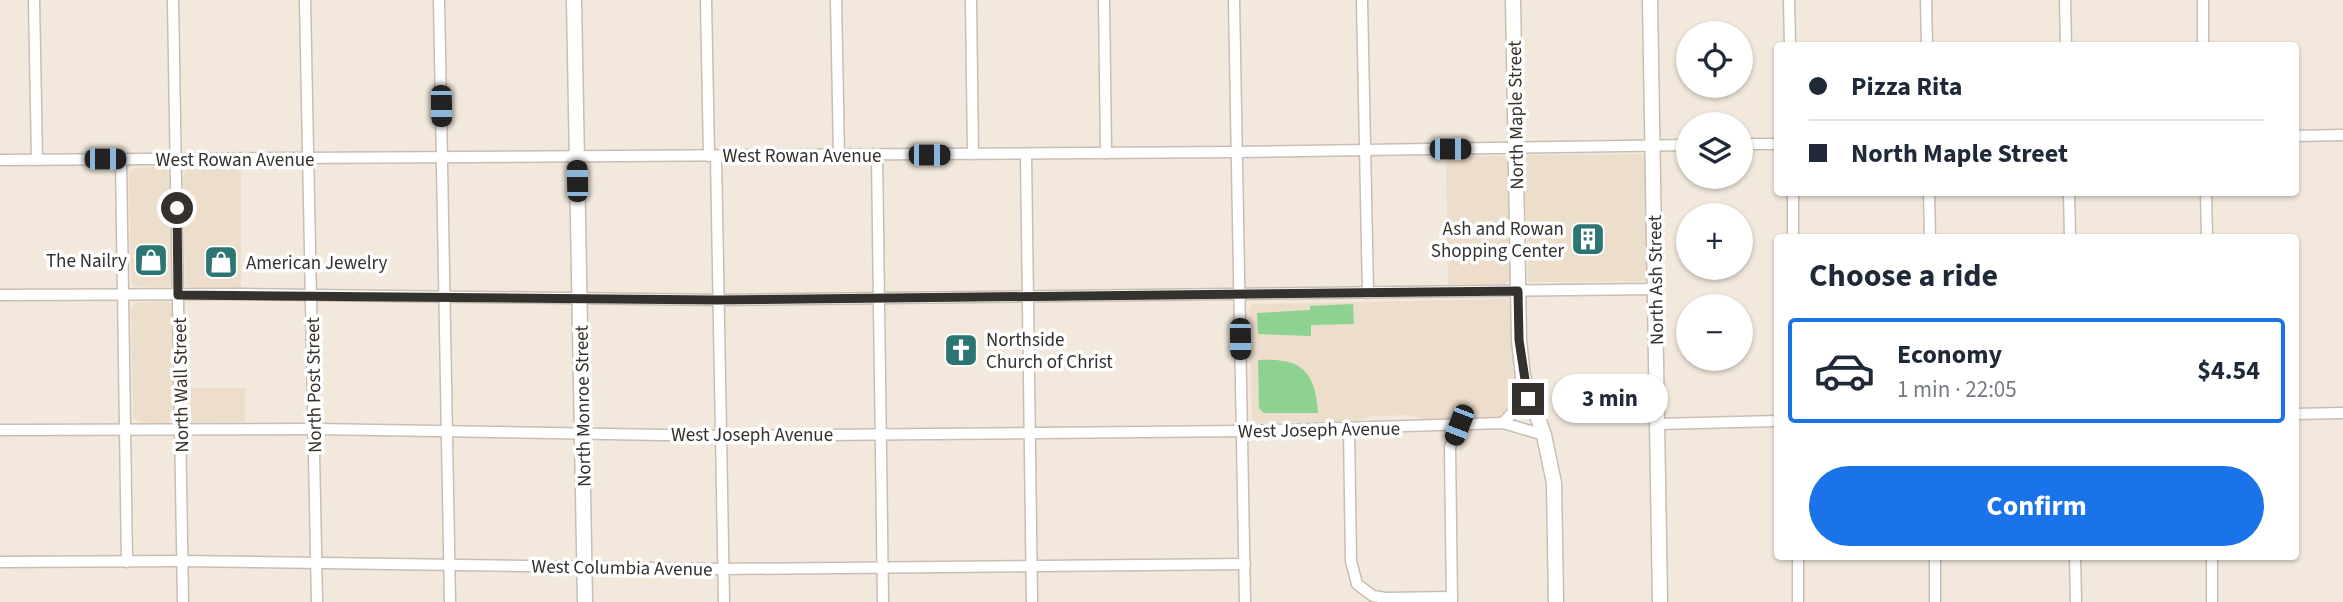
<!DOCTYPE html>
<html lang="en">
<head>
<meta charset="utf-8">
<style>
	body { margin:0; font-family:"Source Sans 3",sans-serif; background:#f6f6f7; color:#1f2937; height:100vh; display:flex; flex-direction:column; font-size:26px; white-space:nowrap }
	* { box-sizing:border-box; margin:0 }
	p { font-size:23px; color:#747a83 }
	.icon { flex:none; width:38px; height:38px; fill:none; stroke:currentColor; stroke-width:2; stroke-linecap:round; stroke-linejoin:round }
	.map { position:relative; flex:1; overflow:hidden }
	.panel { position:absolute; left:1774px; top:234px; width:525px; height:326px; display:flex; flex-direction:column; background:#fff; border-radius:7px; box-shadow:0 2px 5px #0004 }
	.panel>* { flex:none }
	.guide { position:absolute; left:1774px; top:42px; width:525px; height:154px; border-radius:7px; box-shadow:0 2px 5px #0004; display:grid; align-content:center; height:154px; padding:0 35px; background:#fff }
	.controls { position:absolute; left:1676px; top:21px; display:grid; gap:14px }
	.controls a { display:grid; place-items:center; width:77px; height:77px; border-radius:50%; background:#fff; box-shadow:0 2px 5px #0004; font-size:35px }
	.end { position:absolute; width:32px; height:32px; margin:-16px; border:9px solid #35312c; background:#fff; box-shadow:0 0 0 4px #fff }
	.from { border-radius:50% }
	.bubble { position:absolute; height:49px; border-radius:24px; background:#fff; box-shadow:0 2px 5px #0004; font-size:23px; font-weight:700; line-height:49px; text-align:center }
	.car { position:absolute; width:21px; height:42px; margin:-21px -10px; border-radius:9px; box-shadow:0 0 5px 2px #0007; background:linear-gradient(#222 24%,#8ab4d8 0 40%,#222 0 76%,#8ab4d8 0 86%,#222 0) }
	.guide b { display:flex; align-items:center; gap:24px; height:66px; font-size:26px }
	.guide b+b { border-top:2px solid #e0e1e3 }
	.guide i { width:18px; height:18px; background:#1f2937 }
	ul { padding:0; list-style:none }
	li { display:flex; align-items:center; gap:21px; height:105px; margin:0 14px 10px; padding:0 21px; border:4px solid #e0e1e3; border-radius:7px }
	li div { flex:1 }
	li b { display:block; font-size:26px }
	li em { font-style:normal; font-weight:700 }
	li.active { border-color:#1a73e8 }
	li>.icon { width:63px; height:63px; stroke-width:1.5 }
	h2 { padding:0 35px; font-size:32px; line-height:84px }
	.action { display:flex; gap:14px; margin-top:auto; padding:14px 35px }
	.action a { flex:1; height:80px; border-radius:42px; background:#1a73e8; color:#fff; font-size:28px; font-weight:700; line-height:80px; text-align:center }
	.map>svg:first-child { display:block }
</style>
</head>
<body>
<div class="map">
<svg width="2343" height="602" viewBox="0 0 2343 602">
	<rect width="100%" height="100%" fill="#f2e8dc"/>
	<g fill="#edddcb">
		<polygon points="1641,154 1646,158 1646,281 1528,282 1524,159 1528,155"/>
		<polygon points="1503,156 1509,161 1512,280 1504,284 1448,284 1446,157"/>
		<polygon points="164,167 170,173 172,284 166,287 134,287 131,281 129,173 135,168"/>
		<polygon points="192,167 241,169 241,289 190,288 185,285 183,178 186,170"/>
		<polygon points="1508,299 1512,306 1514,404 1504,418 1422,419 1410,415 1371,416 1357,421 1258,423 1252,420 1249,309 1252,304"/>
		<polygon points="138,302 169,302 172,305 175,415 168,423 139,422 133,417 131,307"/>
		<polygon points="187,388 245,388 245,422 192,422 188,418"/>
	</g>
	<g fill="#8dd291">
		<polygon points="1353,304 1354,324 1311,325 1311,336 1258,334 1257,313 1310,310 1310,306"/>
		<path d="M1258 360C1300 358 1315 369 1318 413H1264L1259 408Z"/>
	</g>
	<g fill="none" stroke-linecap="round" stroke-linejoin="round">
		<g stroke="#c8beb3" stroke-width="13">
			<g id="minor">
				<polyline points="34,0 37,160"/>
				<polyline points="173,0 183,602"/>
				<polyline points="305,0 317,602"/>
				<polyline points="439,0 450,602"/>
				<polyline points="706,0 709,156"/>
				<polyline points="836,0 839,155"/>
				<polyline points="971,0 973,154"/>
				<polyline points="1104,0 1106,153"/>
				<polyline points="1234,0 1245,602"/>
				<polyline points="1362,0 1368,293"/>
				<polyline points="1789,0 1790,46"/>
				<polyline points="1926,0 1927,46"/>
				<polyline points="2065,0 2066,46"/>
				<polyline points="2203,0 2203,46"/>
				<polyline points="2296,136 2343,135"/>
				<polyline points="1741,144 1778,144"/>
				<polyline points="1026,154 1032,602"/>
				<polyline points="877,155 883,602"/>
				<polyline points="716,156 724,602"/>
				<polyline points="121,159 127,562"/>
				<polyline points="0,160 1237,152 1689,145"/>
				<polyline points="1793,192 1793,238"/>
				<polyline points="1929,192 1930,238"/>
				<polyline points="2069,192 2070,238"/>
				<polyline points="2206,192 2207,238"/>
				<polyline points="0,295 244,294 716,300 1655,289"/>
				<polyline points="2296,414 2343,413"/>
				<polyline points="1503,423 1514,411 1523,377"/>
				<polyline points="1657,424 1778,421"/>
				<polyline points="1349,429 1351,561 1357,584 1373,596 1386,598 1452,597"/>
				<polyline points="0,430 315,429 720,436 1242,431 1503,423 1544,435"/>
				<polyline points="1798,556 1798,602"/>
				<polyline points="1935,556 1935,602"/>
				<polyline points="2075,556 2076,602"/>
				<polyline points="2212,556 2212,602"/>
				<polyline points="0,562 182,561 723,569 1245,564"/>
				<polyline points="1452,602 1450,447 1459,425"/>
			</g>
		</g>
		<g stroke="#c8beb3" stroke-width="17">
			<g id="major">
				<polyline points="574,0 585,602"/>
				<polyline points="1513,0 1519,340 1523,377 1544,435 1554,483 1556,602"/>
				<polyline points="1650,0 1660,602"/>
			</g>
		</g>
		<use href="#minor" stroke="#fff" stroke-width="10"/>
		<use href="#major" stroke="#fff" stroke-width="14"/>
	</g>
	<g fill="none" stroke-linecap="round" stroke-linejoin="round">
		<polyline stroke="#35312c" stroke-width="9" points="177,208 178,295 716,300 1518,291 1519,340 1528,399"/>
	</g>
	<defs>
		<g id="building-square" transform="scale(1.75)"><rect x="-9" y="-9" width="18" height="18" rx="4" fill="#2c7572" stroke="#fff"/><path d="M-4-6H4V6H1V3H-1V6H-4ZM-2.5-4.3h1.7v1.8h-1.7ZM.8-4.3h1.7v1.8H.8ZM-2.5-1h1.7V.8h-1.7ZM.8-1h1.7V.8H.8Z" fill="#fff"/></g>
		<g id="shop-square" transform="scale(1.75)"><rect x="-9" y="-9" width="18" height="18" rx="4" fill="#2c7572" stroke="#fff"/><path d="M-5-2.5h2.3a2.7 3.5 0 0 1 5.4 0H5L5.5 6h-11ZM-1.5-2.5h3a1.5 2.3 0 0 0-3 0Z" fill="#fff"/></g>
		<g id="church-square" transform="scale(1.75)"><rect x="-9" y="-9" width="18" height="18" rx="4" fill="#2c7572" stroke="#fff"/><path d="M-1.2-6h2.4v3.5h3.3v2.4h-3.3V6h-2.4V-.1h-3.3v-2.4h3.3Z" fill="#fff"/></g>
	</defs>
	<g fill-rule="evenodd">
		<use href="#building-square" x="1588" y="239"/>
		<use href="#shop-square" x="151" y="260"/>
		<use href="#shop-square" x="221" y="262"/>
		<use href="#church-square" x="961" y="350"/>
	</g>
	<g text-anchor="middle" stroke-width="7" stroke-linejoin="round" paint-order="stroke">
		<g font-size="19" fill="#35312c" stroke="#fff">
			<text transform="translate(1515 115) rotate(-91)" y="7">North Maple Street</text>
			<text x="802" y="162">West Rowan Avenue</text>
			<text x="235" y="166">West Rowan Avenue</text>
			<text transform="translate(1655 280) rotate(-91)" y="7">North Ash Street</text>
			<text transform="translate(180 385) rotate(-91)" y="7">North Wall Street</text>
			<text transform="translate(313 385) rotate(-91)" y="7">North Post Street</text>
			<text transform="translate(582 406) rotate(-91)" y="7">North Monroe Street</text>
			<text transform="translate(1319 429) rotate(-1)" y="7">West Joseph Avenue</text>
			<text x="752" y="441">West Joseph Avenue</text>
			<text transform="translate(622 567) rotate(1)" y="7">West Columbia Avenue</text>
		</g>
		<g font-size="19" fill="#35312c" stroke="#fff" text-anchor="end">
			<text x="1564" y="235">Ash and Rowan<tspan x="1564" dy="22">Shopping Center</tspan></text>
			<text x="127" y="267">The Nailry</text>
			<text x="246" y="269" text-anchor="start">American Jewelry</text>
			<text x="986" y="346" text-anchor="start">Northside<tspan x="986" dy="22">Church of Christ</tspan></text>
		</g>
	</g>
</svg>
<div class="controls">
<a><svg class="icon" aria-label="locate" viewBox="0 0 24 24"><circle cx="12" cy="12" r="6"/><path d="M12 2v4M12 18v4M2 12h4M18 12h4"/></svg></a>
<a><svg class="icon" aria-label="layers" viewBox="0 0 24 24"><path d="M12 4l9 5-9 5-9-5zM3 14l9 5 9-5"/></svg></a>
<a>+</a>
<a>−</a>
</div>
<i class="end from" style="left:177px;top:208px"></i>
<i class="end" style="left:1528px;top:399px"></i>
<div class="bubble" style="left:1552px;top:374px;width:116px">3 min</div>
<i class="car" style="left:441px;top:106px;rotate:179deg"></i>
<i class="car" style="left:1450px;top:149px;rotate:90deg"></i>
<i class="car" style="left:929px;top:155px;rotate:90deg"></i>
<i class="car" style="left:105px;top:159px;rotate:90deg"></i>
<i class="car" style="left:577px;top:181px;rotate:359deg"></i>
<i class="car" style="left:1240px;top:339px;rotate:179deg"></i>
<i class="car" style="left:1459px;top:425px;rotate:201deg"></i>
<div class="guide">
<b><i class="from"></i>Pizza Rita</b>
<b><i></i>North Maple Street</b>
</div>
<section class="panel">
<h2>Choose a ride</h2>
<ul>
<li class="active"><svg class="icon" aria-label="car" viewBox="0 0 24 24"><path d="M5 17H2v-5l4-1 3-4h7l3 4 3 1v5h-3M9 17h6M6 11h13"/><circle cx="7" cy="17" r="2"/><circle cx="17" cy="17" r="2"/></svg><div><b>Economy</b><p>1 min · 22:05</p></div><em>$4.54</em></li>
</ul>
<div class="action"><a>Confirm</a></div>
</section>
</div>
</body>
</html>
